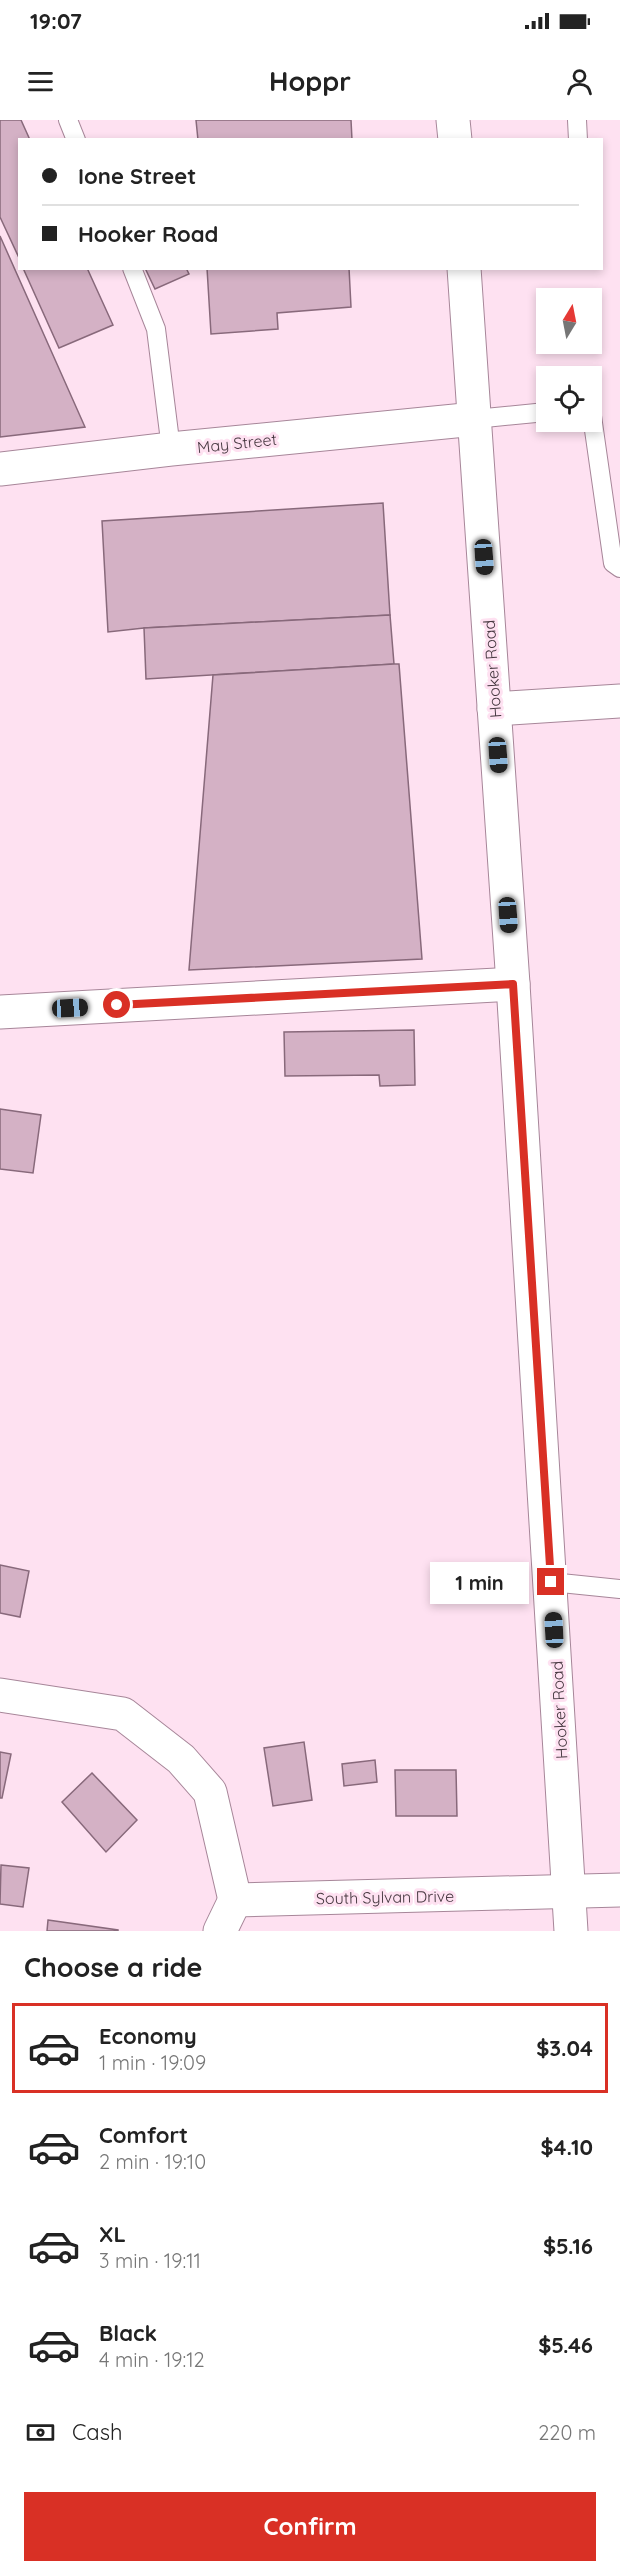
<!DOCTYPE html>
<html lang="en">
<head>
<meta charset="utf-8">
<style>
	body { margin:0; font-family:Quicksand,sans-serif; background:#f6f6f6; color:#222; height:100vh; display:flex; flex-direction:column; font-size:22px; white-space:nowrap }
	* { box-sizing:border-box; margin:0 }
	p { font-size:20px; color:#767676 }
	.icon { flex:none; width:33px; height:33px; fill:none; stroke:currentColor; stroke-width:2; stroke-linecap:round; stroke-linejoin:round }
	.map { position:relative; height:1811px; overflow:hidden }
	.details { display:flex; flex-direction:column; background:#fff; flex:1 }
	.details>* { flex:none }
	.hud { position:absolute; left:18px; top:18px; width:585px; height:132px; border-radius:0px; box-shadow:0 3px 9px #0003; display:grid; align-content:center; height:132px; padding:0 24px; background:#fff }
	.needle { width:39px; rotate:10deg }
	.tools { position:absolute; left:536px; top:168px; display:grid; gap:12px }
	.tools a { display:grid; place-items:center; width:66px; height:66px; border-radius:0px; background:#fff; box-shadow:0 3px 9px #0003; font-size:30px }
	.end { position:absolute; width:27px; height:27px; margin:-14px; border:8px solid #d93025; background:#fff; box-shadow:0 0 0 3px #fff }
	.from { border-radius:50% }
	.bubble { position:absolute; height:42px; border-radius:0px; background:#fff; box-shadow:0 3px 9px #0003; font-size:20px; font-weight:800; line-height:42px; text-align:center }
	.car { position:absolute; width:18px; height:36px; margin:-18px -9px; border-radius:8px; box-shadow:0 0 4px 2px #0007; background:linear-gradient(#222 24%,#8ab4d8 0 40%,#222 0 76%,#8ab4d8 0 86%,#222 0) }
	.hud b { display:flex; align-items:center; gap:21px; height:57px; font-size:22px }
	.hud b+b { border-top:2px solid #e0e0e0 }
	.hud i { width:15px; height:15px; background:#222 }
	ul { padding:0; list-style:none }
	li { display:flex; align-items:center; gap:18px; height:90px; margin:0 12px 9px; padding:0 12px; border:3px solid transparent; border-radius:0px }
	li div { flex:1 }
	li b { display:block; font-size:22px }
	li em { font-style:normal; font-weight:800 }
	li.current { border-color:#d93025 }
	li>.icon { width:54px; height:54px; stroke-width:1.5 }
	h2 { padding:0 24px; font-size:27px; line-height:72px }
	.pay { display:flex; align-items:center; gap:15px; height:66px; padding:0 24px; font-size:22px }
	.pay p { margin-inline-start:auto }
	.button { display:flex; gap:12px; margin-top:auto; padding:12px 24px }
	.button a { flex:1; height:69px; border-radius:0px; background:#d93025; color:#fff; font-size:24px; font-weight:800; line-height:69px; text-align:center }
	.status { display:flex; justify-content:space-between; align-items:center; height:42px; padding:0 30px; background:#fff; direction:ltr }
	.status svg { height:16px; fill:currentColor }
	header { display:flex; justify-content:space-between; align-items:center; height:78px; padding:0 24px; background:#fff; font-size:27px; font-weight:800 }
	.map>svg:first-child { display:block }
</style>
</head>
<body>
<div class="status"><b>19:07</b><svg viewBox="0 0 49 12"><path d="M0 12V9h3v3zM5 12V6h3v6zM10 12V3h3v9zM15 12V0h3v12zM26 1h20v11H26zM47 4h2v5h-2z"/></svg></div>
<header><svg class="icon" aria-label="menu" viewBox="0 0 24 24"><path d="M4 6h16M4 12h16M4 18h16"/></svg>Hoppr<svg class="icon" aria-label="person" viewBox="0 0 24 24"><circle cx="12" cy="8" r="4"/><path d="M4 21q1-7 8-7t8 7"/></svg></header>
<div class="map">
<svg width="620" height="1811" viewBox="0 0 620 1811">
	<rect width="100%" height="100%" fill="#fee1f1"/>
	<g fill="#d4b1c5" stroke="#88697b" stroke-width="1.5">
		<polygon points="0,0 21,0 30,20 20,20 20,140 0,97"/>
		<polygon points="196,0 351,0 352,20 198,20"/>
		<polygon points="0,116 85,307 0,317"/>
		<polygon points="23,148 87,148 113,205 59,228"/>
		<polygon points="145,148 186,148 189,154 155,169"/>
		<polygon points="207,148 349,148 351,187 277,193 278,209 211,214"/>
		<polygon points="383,383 390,495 144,508 108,512 102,401"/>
		<polygon points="390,495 394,544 146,559 144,508"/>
		<polygon points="394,544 399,544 422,839 189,850 213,555"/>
		<polygon points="414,910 415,965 380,966 379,955 285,956 284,912"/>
		<polygon points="0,989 41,995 33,1053 0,1049"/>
		<polygon points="0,1445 29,1451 20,1497 0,1493"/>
		<polygon points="304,1622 312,1680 273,1686 264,1628"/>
		<polygon points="0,1632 11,1634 2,1678 0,1678"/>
		<polygon points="375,1640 377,1662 344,1666 342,1644"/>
		<polygon points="395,1650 456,1650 457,1696 396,1696"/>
		<polygon points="92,1653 137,1700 106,1732 62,1682"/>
		<polygon points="1,1745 29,1748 23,1787 0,1784"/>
		<polygon points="48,1800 118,1810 118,1811 47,1811"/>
	</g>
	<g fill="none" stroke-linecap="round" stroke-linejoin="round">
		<g stroke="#a78699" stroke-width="20">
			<g id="lane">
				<polyline points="68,0 76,20"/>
				<polyline points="577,0 578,20"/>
				<polyline points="132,148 156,209 171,329"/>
				<polyline points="591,289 613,443 620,448"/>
				<polyline points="475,299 546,292"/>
				<polyline points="551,1462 620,1469"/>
			</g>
		</g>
		<g stroke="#a78699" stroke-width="35">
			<g id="street">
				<polyline points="0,349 171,329 475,299"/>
				<polyline points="494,589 620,581"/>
				<polyline points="0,892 513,864"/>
				<polyline points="0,1575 123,1594 181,1639 210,1672 235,1780"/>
				<polyline points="235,1780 620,1770"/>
				<polyline points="220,1811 235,1780"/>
			</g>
		</g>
		<g stroke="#a78699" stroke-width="35">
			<g id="secondary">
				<polyline points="453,0 455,20"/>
				<polyline points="464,148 513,864 571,1811"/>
			</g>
		</g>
		<use href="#lane" stroke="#fff" stroke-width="18"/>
		<use href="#street" stroke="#fff" stroke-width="33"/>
		<use href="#secondary" stroke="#fff" stroke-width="33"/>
	</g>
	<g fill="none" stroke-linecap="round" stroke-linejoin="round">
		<polyline stroke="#d93025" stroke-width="8" points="117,885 513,864 551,1462"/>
	</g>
	<g text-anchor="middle" stroke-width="6" stroke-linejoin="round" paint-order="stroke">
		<g font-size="16" fill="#463840" stroke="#fee1f1">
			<text transform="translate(237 323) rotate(-6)" y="6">May Street</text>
			<text transform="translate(492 549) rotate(-94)" y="6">Hooker Road</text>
			<text transform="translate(559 1590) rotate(-93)" y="6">Hooker Road</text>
			<text transform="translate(385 1777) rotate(-1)" y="6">South Sylvan Drive</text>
		</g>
	</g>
</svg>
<div class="tools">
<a><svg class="needle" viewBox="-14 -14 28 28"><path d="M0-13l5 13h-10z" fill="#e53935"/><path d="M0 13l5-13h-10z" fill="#767676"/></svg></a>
<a><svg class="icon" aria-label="locate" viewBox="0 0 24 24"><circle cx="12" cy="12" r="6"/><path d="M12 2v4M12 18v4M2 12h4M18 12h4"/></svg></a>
</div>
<i class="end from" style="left:117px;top:885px"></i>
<i class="end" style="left:551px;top:1462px"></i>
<div class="bubble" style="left:430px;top:1442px;width:99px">1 min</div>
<i class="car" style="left:484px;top:437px;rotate:176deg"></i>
<i class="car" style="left:498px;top:635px;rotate:176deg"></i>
<i class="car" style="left:508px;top:795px;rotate:176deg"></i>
<i class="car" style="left:70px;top:888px;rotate:87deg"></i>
<i class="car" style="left:554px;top:1510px;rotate:357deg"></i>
<div class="hud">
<b><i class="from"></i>Ione Street</b>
<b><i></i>Hooker Road</b>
</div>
</div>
<section class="details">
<h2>Choose a ride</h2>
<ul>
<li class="current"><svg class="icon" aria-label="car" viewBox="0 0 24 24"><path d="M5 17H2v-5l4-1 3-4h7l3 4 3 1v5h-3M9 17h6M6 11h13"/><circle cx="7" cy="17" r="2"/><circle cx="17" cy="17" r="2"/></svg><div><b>Economy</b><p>1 min · 19:09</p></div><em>$3.04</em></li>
<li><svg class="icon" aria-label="car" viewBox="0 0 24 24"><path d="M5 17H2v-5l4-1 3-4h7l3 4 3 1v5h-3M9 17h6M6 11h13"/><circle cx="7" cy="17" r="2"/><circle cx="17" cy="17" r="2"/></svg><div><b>Comfort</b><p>2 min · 19:10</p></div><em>$4.10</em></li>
<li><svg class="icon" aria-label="car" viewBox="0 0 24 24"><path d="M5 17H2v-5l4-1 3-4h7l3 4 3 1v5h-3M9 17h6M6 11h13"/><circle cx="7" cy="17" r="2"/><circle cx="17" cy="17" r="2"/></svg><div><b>XL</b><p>3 min · 19:11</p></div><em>$5.16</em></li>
<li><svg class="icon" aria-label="car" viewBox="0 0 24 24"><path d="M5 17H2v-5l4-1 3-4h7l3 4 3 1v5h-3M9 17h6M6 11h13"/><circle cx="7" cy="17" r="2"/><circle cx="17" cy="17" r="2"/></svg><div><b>Black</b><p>4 min · 19:12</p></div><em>$5.46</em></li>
</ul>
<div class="pay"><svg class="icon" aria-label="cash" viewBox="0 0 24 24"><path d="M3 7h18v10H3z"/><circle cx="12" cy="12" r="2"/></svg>Cash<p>220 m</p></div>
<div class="button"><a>Confirm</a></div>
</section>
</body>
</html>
